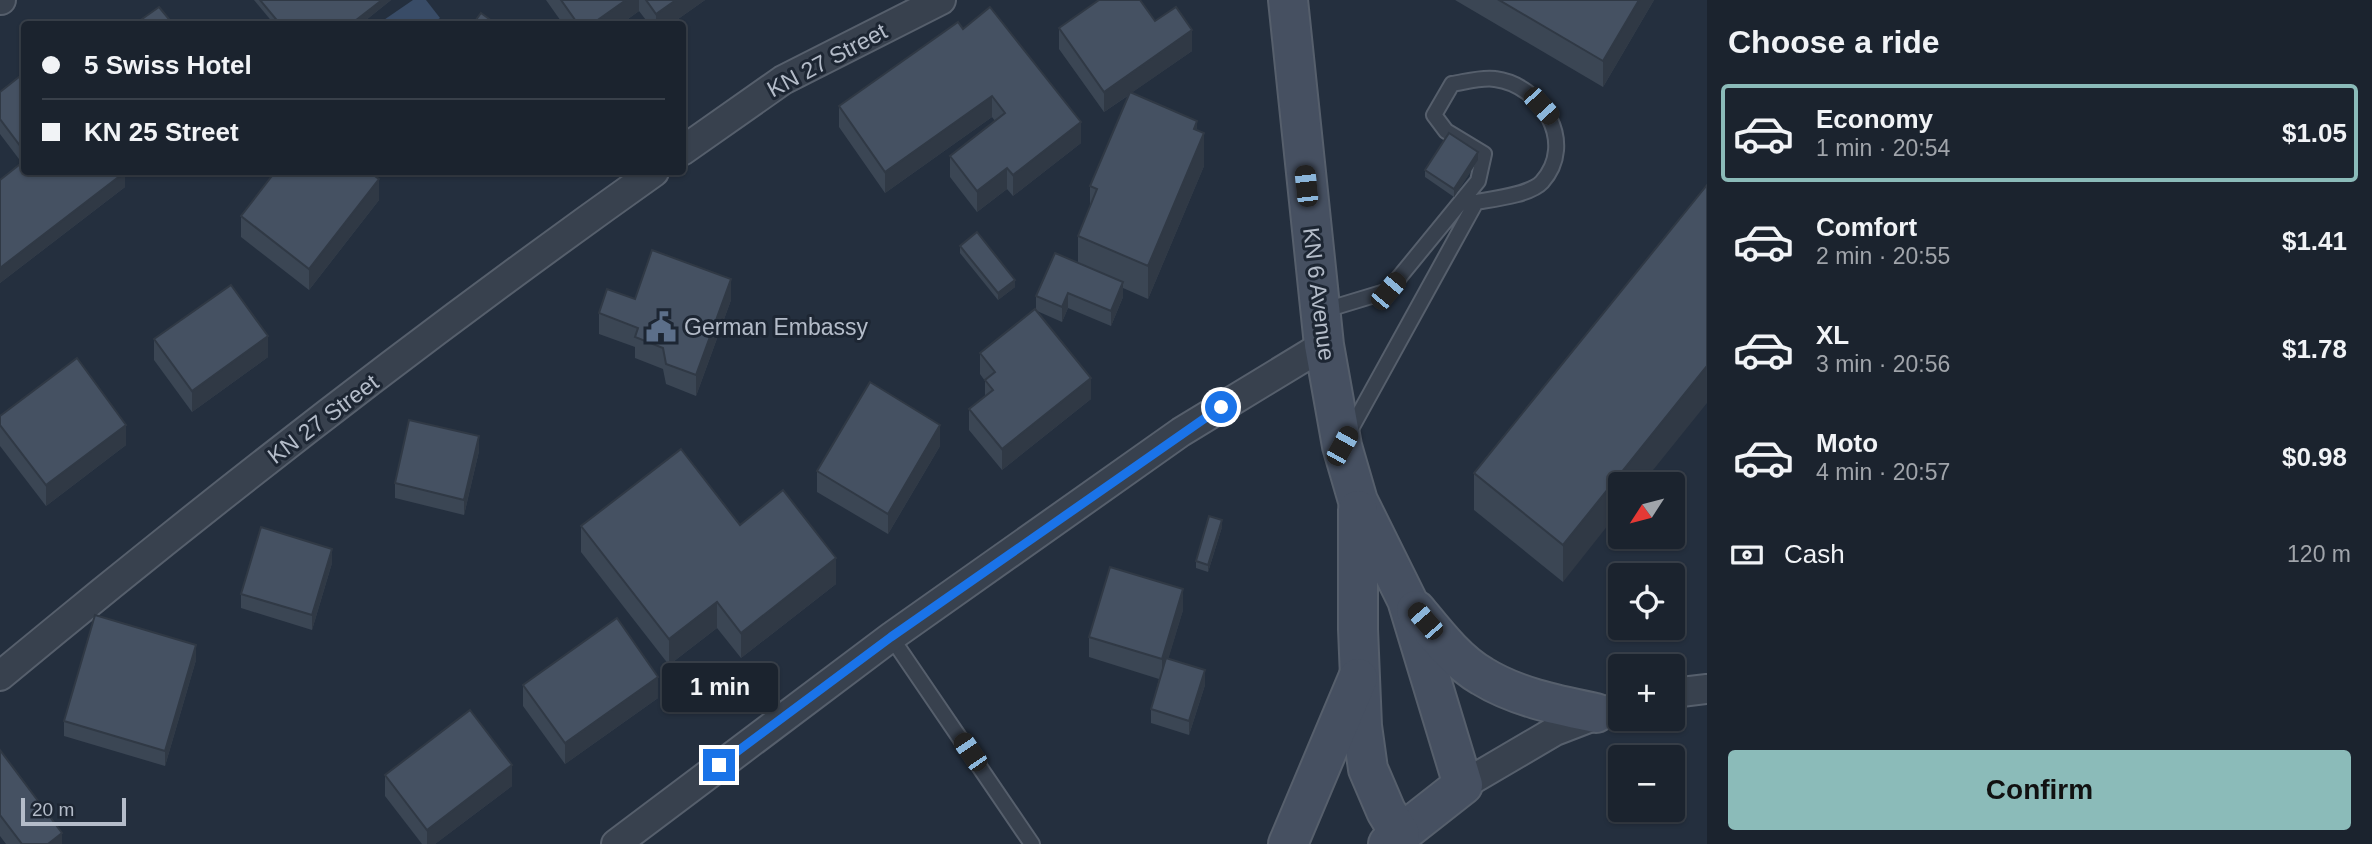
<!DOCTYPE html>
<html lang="en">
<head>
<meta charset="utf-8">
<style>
	body { margin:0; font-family:Arial,sans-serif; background:#282f3a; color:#f1f3f6; height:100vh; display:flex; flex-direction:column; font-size:26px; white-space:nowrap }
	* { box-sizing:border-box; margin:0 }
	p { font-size:23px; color:#a0a4aa }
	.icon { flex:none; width:38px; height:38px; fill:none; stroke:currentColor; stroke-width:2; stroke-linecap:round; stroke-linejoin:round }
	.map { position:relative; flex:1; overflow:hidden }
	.sheet { display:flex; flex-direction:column; background:#1b232e; width:665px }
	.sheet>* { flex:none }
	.banner { position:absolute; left:21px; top:21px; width:665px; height:154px; border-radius:7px; box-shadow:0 2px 5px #0004,0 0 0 2px #39404a; display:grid; align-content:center; height:154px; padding:0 21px; background:#1b232e }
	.needle { width:46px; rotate:234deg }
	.fabs { position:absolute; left:1608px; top:472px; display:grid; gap:14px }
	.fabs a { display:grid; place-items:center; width:77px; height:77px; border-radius:7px; background:#1b232e; box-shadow:0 2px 5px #0004,0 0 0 2px #39404a; font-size:35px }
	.scale { position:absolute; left:21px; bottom:18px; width:105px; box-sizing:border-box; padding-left:7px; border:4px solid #b4bcc9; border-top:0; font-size:19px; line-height:24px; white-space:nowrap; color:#b4bcc9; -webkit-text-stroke:5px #1d2633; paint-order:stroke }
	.end { position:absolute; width:32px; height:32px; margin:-16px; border:9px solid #1a73e8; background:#fff; box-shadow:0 0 0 4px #fff }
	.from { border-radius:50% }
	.bubble { position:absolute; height:49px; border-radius:7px; background:#1b232e; box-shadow:0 2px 5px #0004,0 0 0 2px #39404a; font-size:23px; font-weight:700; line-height:49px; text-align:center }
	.car { position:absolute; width:21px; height:42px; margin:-21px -10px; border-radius:9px; box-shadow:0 0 5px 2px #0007; background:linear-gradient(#222 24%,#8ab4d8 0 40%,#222 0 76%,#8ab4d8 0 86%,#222 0) }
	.banner b { display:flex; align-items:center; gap:24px; height:66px; font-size:26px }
	.banner b+b { border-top:2px solid #39404a }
	.banner i { width:18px; height:18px; background:#f1f3f6 }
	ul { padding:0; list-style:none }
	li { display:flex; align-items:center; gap:21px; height:98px; margin:0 14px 10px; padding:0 7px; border:4px solid transparent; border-radius:7px }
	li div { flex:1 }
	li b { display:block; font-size:26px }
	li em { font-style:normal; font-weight:700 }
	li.active { border-color:#8bbbb9 }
	li>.icon { width:63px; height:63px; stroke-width:1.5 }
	h2 { padding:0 21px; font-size:32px; line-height:84px }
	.pay { display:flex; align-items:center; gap:18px; height:77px; padding:0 21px; font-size:26px }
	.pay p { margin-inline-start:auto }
	.primary-button { display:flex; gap:14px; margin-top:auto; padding:14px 21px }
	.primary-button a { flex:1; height:80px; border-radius:7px; background:#8bbbb9; color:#111; font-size:28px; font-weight:700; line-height:80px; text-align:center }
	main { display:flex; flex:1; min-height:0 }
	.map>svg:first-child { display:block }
</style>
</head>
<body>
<main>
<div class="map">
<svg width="1707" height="844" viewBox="0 0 1707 844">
	<rect width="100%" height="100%" fill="#242f3e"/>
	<polygon fill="#394c67" points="413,0 426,0 440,18 431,24 378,24"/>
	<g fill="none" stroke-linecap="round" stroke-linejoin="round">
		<g stroke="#565f6c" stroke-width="18">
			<g id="lane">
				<path d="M1322 311 1388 291 1478 181 1484 154 1446 131 1434 115 1452 84C1465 82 1482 77 1495 79 1542 85 1577 143 1542 182 1530 195 1493 199 1476 202L1347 436"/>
				<polyline points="891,637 1032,844"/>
			</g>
		</g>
		<g stroke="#565f6c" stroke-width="32">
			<g id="street">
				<polyline points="0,0 1,0"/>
				<polyline points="682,151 783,80 941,0"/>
				<path d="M0 676C212 500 430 331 654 172"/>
				<polyline points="1673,693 1707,689"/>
				<polyline points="1463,785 1555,731 1620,706"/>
				<polyline points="616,844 891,637 1181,432 1324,345"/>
			</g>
		</g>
		<g stroke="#565f6c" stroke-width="42">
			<g id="secondary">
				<polyline points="1288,0 1324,345 1342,446 1358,501 1407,600 1463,785 1388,844"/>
				<polyline points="1358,510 1358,629 1362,726 1368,769 1386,811 1400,834"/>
				<path d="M1416 610C1435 633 1456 661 1482 676 1516 697 1557 705 1596 713"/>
				<polyline points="1288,844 1358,678"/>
			</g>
		</g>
		<use href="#lane" stroke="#38414e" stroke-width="14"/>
		<use href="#street" stroke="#38414e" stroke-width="28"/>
		<use href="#secondary" stroke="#465061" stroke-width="38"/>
	</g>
	<g fill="#3b4654">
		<polygon points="254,0 391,0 361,24 274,24"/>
		<polygon points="546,0 705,0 671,24 649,24 639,11 621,24 563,24"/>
		<polygon points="1455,0 1654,0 1603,87"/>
		<polygon points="1155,21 1192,51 1131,93 1197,130 1204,166 1148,299 1123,288 1123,297 1111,326 1068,308 1062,322 1037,311 1091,399 1002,470 969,430 969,409 985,396 985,381 980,374 980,353 1036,310 1036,296 1078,263 1078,236 1090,207 1090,186 1129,95 1104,112 1059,49 1059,28"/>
		<polygon points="963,29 1081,143 1013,196 1007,189 977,212 950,177 950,156 995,121 992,117 885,193 839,127 839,106"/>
		<polygon points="24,73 24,172 125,187 0,283 0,180 22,163 0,134 0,92"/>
		<polygon points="1478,160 1454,197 1425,177 1425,170"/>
		<polygon points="1707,185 1563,582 1474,510 1474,473"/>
		<polygon points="379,200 309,290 241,237 241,216"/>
		<polygon points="960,246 1015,287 998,300 960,253"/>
		<polygon points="635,299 731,300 696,396 666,384 663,369 635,358 635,347 599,334 599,313"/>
		<polygon points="154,339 268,357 192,412 154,360"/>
		<polygon points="0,416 126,445 46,506 0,446"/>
		<polygon points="940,446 888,534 817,492 817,471"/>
		<polygon points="479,451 464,515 395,498 395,483"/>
		<polygon points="740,525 836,584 741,658 717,628 669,665 581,552 581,526"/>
		<polygon points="1222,527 1208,572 1196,568 1196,561"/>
		<polygon points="332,563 312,630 241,608 241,594"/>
		<polygon points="1183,610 1168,659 1205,685 1189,735 1151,723 1151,709 1159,679 1089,657 1089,637"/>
		<polygon points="196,660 165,766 64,736 64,721"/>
		<polygon points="523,685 658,698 565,764 523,706"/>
		<polygon points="0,750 62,844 6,844 0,836"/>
		<polygon points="385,775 512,786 435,844 422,844 385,796"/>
	</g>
	<g fill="#303945">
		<polygon points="382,0 391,0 361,24 351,24"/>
		<polygon points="626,0 639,0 639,11 621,24 592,24"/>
		<polygon points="676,0 705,0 671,24 656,24 656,14"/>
		<polygon points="1639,0 1654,0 1603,87 1603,61"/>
		<polygon points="1192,30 1192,51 1104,112 1104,92"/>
		<polygon points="992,96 992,117 885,193 885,172"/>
		<polygon points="1197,121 1197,150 1204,133 1204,166 1148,299 1148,266"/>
		<polygon points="1081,122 1081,143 1013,196 1013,175"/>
		<polygon points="1478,152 1478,160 1454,197 1454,189"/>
		<polygon points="1007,168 1007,189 977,212 977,191"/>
		<polygon points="125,172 125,187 0,283 0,268"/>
		<polygon points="379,179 379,200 309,290 309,269"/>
		<polygon points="731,279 731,300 696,396 696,375"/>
		<polygon points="1015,280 1015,287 998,300 998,293"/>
		<polygon points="1123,282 1123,297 1111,326 1111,311"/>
		<polygon points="1068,293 1068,308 1062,322 1062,307"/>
		<polygon points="268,336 268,357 192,412 192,391"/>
		<polygon points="1707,366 1707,403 1641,485 1620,485 1620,510 1563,582 1563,545"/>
		<polygon points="1091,378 1091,399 1002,470 1002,449"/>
		<polygon points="126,425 126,445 46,506 46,485"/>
		<polygon points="940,425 940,446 888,534 888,514"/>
		<polygon points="479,436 479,451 464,515 464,500"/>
		<polygon points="1222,520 1222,527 1208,572 1208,565"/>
		<polygon points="332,549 332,563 312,630 312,615"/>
		<polygon points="836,558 836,584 741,658 741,633"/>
		<polygon points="1183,589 1183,610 1162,680 1162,659"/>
		<polygon points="717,602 717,628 669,665 669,639"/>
		<polygon points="196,645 196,660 165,766 165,751"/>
		<polygon points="1205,670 1205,685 1189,735 1189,721"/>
		<polygon points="658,677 658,698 565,764 565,743"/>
		<polygon points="512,765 512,786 435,844 427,844 427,830"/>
		<polygon points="62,833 62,844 48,844"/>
	</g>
	<g fill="#455162" stroke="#303945" stroke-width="2">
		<polygon points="260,0 382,0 351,24 280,24"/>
		<polygon points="561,0 626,0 592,24 578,24"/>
		<polygon points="646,0 676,0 656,14"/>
		<polygon points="1099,0 1140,0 1155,21 1176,7 1192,30 1104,92 1059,28"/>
		<polygon points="1499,0 1639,0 1603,61"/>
		<polygon points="159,7 173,24 135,24"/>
		<polygon points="990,7 1081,122 1013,175 1007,168 977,191 950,156 1005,113 992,96 885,172 839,106 958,22 963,29"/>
		<polygon points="481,13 496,24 473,24"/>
		<polygon points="24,73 24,151 0,119 0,92"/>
		<polygon points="1130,92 1197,121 1194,129 1204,133 1148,266 1078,236 1097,189 1090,186"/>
		<polygon points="1449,133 1478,152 1454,189 1425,170"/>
		<polygon points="24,161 24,172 125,172 0,268 0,180"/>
		<polygon points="275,172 369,172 379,179 309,269 241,216"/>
		<polygon points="1707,185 1707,366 1563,545 1474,473"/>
		<polygon points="977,232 1015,280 998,293 960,246"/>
		<polygon points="652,250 731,279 696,375 666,364 663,348 635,337 638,328 599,313 607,289 635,299"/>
		<polygon points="1055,253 1123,282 1111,311 1068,293 1062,307 1036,296"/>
		<polygon points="231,285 268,336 192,391 154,339"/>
		<polygon points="1035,309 1091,378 1002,449 969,409 993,390 985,380 995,372 980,353"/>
		<polygon points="77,358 126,425 46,485 0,425 0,416"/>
		<polygon points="870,382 940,425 888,514 817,471"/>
		<polygon points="409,420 479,436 464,500 395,483"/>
		<polygon points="681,449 740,525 783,490 836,558 741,633 717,602 669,639 581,526"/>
		<polygon points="1209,516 1222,520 1208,565 1196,561"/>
		<polygon points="261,527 332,549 312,615 241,594"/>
		<polygon points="1110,567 1183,589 1162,659 1089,637"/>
		<polygon points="95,615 196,645 165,751 64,721"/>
		<polygon points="617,618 658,677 565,743 523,685"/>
		<polygon points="1166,658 1205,670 1189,721 1151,709"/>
		<polygon points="470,710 512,765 427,830 385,775"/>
		<polygon points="0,750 62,833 48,844 22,844 0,815"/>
	</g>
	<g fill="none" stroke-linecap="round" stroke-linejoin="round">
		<polyline stroke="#1a73e8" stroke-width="9" points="719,765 891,637 1221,407"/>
	</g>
	<defs>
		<g id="civic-bare" transform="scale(2.415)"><path d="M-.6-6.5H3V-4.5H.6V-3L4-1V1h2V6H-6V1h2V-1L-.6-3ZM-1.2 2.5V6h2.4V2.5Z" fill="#5c6f8a" stroke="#1d2633" stroke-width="2.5" paint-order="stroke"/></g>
	</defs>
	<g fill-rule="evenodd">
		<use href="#civic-bare" x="661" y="327"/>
	</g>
	<g text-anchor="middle" stroke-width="6" stroke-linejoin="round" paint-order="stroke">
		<g font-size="23" fill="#b4bcc9" stroke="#1d2633">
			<text transform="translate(827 60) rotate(-28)" y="8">KN 27 Street</text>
			<text transform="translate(1319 294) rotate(83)" y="8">KN 6 Avenue</text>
			<text transform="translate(323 419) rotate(-37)" y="8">KN 27 Street</text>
		</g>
		<g font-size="23" fill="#b4bcc9" stroke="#1d2633" text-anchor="start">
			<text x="684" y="335">German Embassy</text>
		</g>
	</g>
</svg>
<div class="fabs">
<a><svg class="needle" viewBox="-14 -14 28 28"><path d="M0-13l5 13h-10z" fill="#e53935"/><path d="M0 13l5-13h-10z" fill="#a0a4aa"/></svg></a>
<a><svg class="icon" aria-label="locate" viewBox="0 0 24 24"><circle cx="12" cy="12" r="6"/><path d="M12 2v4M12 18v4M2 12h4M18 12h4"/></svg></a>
<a>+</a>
<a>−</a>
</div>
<div class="scale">20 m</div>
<i class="end from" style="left:1221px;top:407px"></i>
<i class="end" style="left:719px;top:765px"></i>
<div class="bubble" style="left:662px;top:663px;width:116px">1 min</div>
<i class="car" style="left:1541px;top:106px;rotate:138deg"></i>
<i class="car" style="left:1306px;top:186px;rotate:354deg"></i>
<i class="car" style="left:1388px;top:291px;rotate:40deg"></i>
<i class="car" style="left:1342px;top:446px;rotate:29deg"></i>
<i class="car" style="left:1425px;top:621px;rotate:319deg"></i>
<i class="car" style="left:970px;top:752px;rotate:326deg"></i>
<div class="banner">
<b><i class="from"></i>5 Swiss Hotel</b>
<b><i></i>KN 25 Street</b>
</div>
</div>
<section class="sheet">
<h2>Choose a ride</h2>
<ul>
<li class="active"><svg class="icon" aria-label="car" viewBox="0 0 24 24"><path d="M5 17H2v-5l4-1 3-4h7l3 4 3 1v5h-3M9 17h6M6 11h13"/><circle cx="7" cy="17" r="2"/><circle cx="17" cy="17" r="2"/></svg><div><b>Economy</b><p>1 min · 20:54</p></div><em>$1.05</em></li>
<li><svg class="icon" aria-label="car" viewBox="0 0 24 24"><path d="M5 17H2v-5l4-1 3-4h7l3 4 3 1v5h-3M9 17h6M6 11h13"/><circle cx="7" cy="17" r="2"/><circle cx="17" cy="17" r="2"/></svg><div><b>Comfort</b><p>2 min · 20:55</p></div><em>$1.41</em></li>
<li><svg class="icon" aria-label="car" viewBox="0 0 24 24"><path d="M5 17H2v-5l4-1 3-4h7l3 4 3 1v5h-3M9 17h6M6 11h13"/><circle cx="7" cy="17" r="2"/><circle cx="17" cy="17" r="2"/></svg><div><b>XL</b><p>3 min · 20:56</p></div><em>$1.78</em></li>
<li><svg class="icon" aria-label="car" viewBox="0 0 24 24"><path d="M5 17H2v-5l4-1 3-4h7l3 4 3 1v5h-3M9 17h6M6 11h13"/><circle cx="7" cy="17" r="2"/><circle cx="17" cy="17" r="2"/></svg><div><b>Moto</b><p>4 min · 20:57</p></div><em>$0.98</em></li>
</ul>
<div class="pay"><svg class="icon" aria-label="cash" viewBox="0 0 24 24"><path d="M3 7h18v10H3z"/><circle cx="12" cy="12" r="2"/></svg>Cash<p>120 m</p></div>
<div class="primary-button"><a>Confirm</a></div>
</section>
</main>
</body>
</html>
